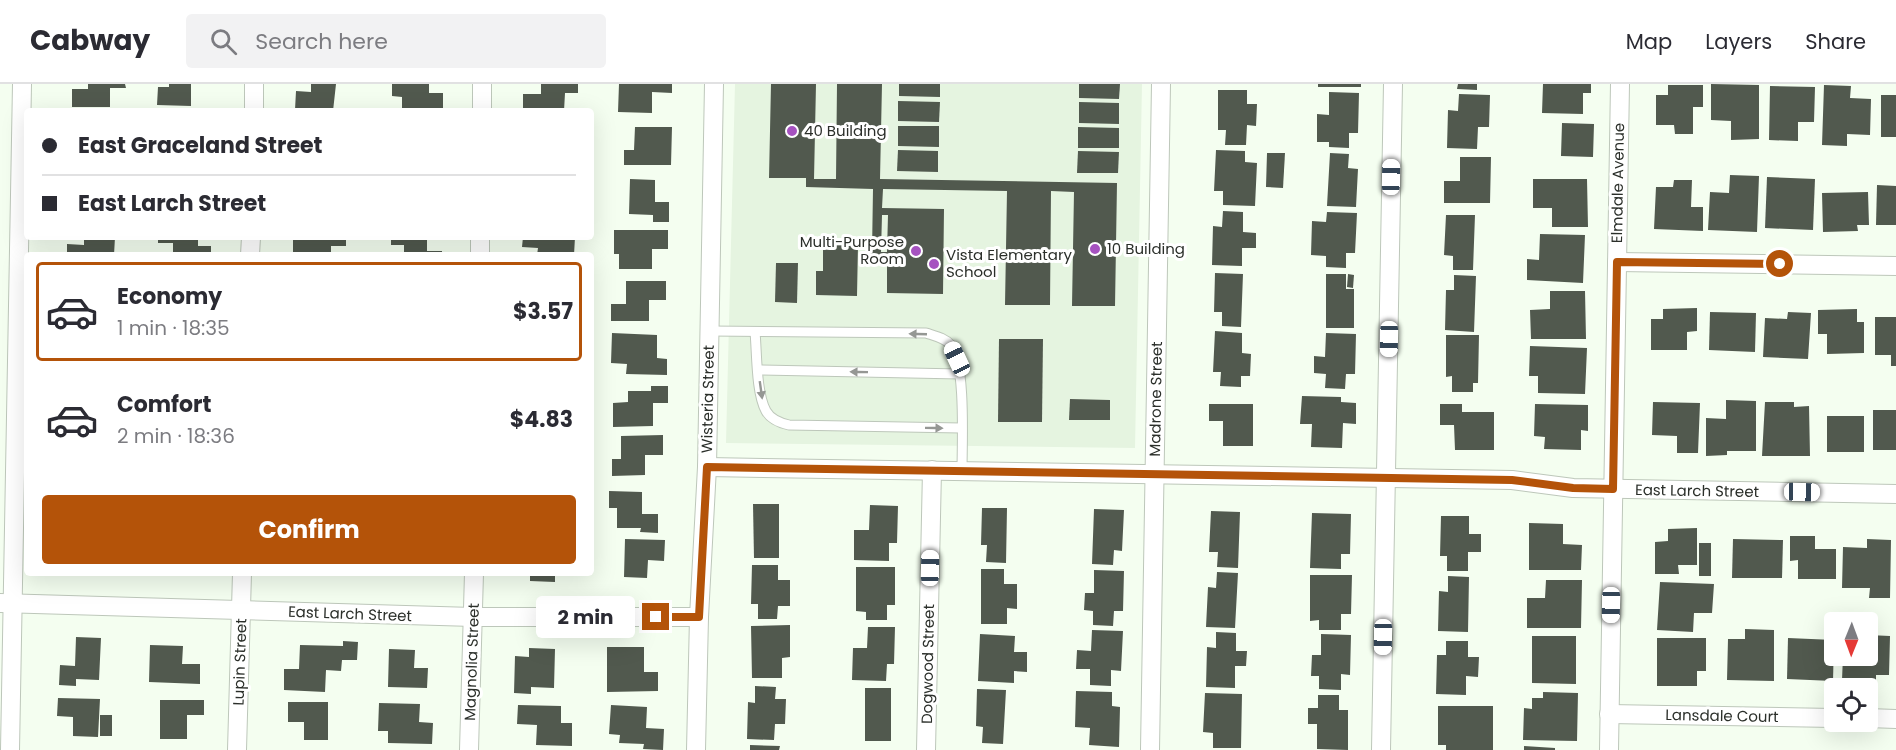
<!DOCTYPE html>
<html lang="en">
<head>
<meta charset="utf-8">
<style>
	body { margin:0; font-family:Poppins,sans-serif; background:#f2f2f3; color:#2b2b33; height:100vh; display:flex; flex-direction:column; font-size:22px; white-space:nowrap }
	* { box-sizing:border-box; margin:0 }
	p { font-size:20px; color:#7c7c81 }
	.icon { flex:none; width:33px; height:33px; fill:none; stroke:currentColor; stroke-width:2; stroke-linecap:round; stroke-linejoin:round }
	.map { position:relative; flex:1; overflow:hidden }
	.drawer { position:absolute; left:24px; top:168px; width:570px; height:324px; display:flex; flex-direction:column; background:#fff; border-radius:6px; box-shadow:0 6px 24px #0002 }
	.drawer>* { flex:none }
	.banner { position:absolute; left:24px; top:24px; width:570px; height:132px; border-radius:6px; box-shadow:0 6px 24px #0002; display:grid; align-content:center; height:132px; padding:0 18px; background:#fff }
	.needle { width:39px; rotate:181deg }
	.fabs { position:absolute; left:1824px; top:528px; display:grid; gap:12px }
	.fabs a { display:grid; place-items:center; width:54px; height:54px; border-radius:6px; background:#fff; box-shadow:0 6px 24px #0002; font-size:30px }
	.end { position:absolute; width:27px; height:27px; margin:-14px; border:8px solid #b45309; background:#fff; box-shadow:0 0 0 3px #fff }
	.from { border-radius:50% }
	.bubble { position:absolute; height:42px; border-radius:6px; background:#fff; box-shadow:0 6px 24px #0002; font-size:20px; font-weight:700; line-height:42px; text-align:center }
	.car { position:absolute; width:18px; height:36px; margin:-18px -9px; border-radius:8px; box-shadow:0 0 4px 2px #0007; background:linear-gradient(#fff 24%,#345 0 40%,#fff 0 76%,#345 0 86%,#fff 0) }
	.banner b { display:flex; align-items:center; gap:21px; height:57px; font-size:22px }
	.banner b+b { border-top:2px solid #e1e1e2 }
	.banner i { width:15px; height:15px; background:#2b2b33 }
	ul { padding:10px 0 0; list-style:none }
	li { display:flex; align-items:center; gap:18px; height:99px; margin:0 12px 9px; padding:0 6px; border:3px solid transparent; border-radius:6px }
	li div { flex:1 }
	li b { display:block; font-size:22px }
	li em { font-style:normal; font-weight:700 }
	li.selected { border-color:#b45309 }
	li>.icon { width:54px; height:54px; stroke-width:1.5 }
	.cta { display:flex; gap:12px; margin-top:auto; padding:12px 18px }
	.cta a { flex:1; height:69px; border-radius:6px; background:#b45309; color:#fff; font-size:24px; font-weight:700; line-height:69px; text-align:center }
	header { display:flex; align-items:center; gap:36px; box-sizing:border-box; height:84px; padding:0 30px; background:#fff; border-bottom:2px solid #e1e1e2 }
	header strong { font-size:28px }
	nav { display:flex; gap:33px; margin-inline-start:auto; font-size:21px }
	.search { width:420px; height:54px; background:#f2f2f3; display:flex; align-items:center; gap:15px; box-sizing:border-box; padding:0 21px; border-radius:6px; color:#7c7c81; font-size:22px }
	.map>svg:first-child { display:block }
</style>
</head>
<body>
<header>
<strong>Cabway</strong>
<div class="search"><svg class="icon" aria-label="search" viewBox="0 0 24 24"><circle cx="10" cy="10" r="6"/><path d="M15 15l6 6"/></svg>Search here</div>
<nav><a>Map</a><a>Layers</a><a>Share</a></nav>
</header>
<div class="map">
<svg width="1896" height="666" viewBox="0 0 1896 666">
	<rect width="100%" height="100%" fill="#f4fef0"/>
	<polygon fill="#e5f4e0" points="735,0 1142,0 1135,364 726,359"/>
	<g fill="#51594e" fill-rule="evenodd">
		<polygon points="88,0 125,0 126,4 110,4 110,23 72,23 72,5 88,5"/>
		<polygon points="169,0 191,0 191,22 157,21 158,3 169,3"/>
		<polygon points="311,0 336,0 333,27 295,26 296,7 311,8"/>
		<polygon points="392,0 429,0 429,9 443,9 443,27 402,27 402,13 392,12"/>
		<polygon points="541,0 578,0 578,9 565,9 564,27 523,27 523,10 541,10"/>
		<polygon points="619,0 672,0 672,9 652,8 652,29 618,28"/>
		<path d="M771 0H816L814 95H836L837 0H882L880 95 1117 99 1115 222H1072L1074 108 1051 107 1050 221H1005L1007 107 883 105 882 124 944 125 943 210 887 209V179H862V168H872L873 105 806 103V94H769ZM882 131H888L887 168H881Z"/>
		<polygon points="899,0 940,0 940,13 899,12"/>
		<polygon points="1079,0 1120,0 1119,15 1079,14"/>
		<rect x="1318" y="0" width="43" height="3"/>
		<polygon points="1458,0 1477,0 1477,6 1457,5"/>
		<polygon points="1543,0 1591,0 1591,9 1583,9 1583,30 1542,29"/>
		<polygon points="1711,0 1759,1 1759,55 1731,56 1731,37 1711,36"/>
		<polygon points="1668,1 1703,1 1703,23 1693,23 1693,50 1675,50 1674,41 1656,41 1656,11 1668,11"/>
		<polygon points="1824,1 1851,2 1850,14 1871,15 1870,51 1847,50 1847,62 1822,61"/>
		<polygon points="1770,2 1815,3 1814,38 1798,38 1798,57 1769,56"/>
		<polygon points="1218,6 1247,6 1247,20 1257,20 1256,42 1247,41 1246,61 1225,61 1226,46 1218,46"/>
		<polygon points="1329,8 1359,9 1358,49 1349,49 1349,64 1329,63 1329,58 1317,58 1317,30 1329,31"/>
		<polygon points="1459,10 1490,11 1489,43 1478,43 1477,65 1447,64 1448,26 1458,27"/>
		<rect x="1881" y="11" width="15" height="42"/>
		<polygon points="898,17 940,18 939,38 898,37"/>
		<polygon points="1079,18 1119,19 1119,40 1079,39"/>
		<polygon points="1562,39 1594,40 1593,73 1561,72"/>
		<polygon points="898,42 939,42 939,63 898,62"/>
		<polygon points="635,43 672,43 671,81 624,81 624,66 634,66"/>
		<polygon points="1078,43 1119,44 1119,64 1078,64"/>
		<polygon points="898,66 938,67 938,88 897,87"/>
		<polygon points="1216,66 1245,67 1245,78 1257,79 1255,122 1223,121 1223,107 1214,107"/>
		<polygon points="1078,67 1119,68 1118,89 1077,89"/>
		<polygon points="1267,69 1285,69 1283,104 1266,103"/>
		<polygon points="1330,69 1349,70 1348,84 1358,85 1356,123 1327,122"/>
		<polygon points="1460,73 1491,73 1490,119 1444,119 1444,97 1460,97"/>
		<polygon points="1730,91 1759,92 1757,148 1708,146 1710,108 1729,109"/>
		<polygon points="1767,93 1815,95 1813,146 1765,144"/>
		<polygon points="630,95 655,96 655,118 669,118 669,138 653,138 653,131 629,130"/>
		<polygon points="1533,95 1587,95 1588,143 1552,143 1552,124 1533,124"/>
		<polygon points="1674,96 1692,96 1691,123 1703,123 1703,147 1654,145 1656,103 1673,103"/>
		<polygon points="1877,101 1896,102 1896,141 1876,141"/>
		<polygon points="1868,108 1869,141 1857,141 1858,147 1823,148 1822,109"/>
		<polygon points="1223,127 1243,128 1243,148 1256,149 1256,164 1242,164 1242,182 1212,181 1213,142 1222,143"/>
		<polygon points="1327,128 1357,129 1355,169 1346,169 1346,184 1326,183 1326,172 1311,171 1312,137 1326,138"/>
		<polygon points="1446,131 1475,131 1473,186 1453,186 1453,172 1444,171"/>
		<polygon points="614,146 668,146 668,165 652,165 652,185 619,185 619,170 614,170"/>
		<polygon points="1540,150 1585,151 1583,199 1527,196 1527,175 1539,176"/>
		<polygon points="84,153 115,153 114,171 67,171 67,160 84,161"/>
		<polygon points="158,153 198,153 198,162 211,162 211,171 173,171 173,159 158,159"/>
		<polygon points="305,153 346,153 346,162 331,162 331,171 293,171 293,155"/>
		<polygon points="391,153 427,153 427,167 442,167 442,171 404,171 404,161 391,161"/>
		<polygon points="523,153 575,153 574,171 537,171 538,164 522,163"/>
		<polygon points="823,160 858,161 857,212 816,211 816,187 823,187"/>
		<polygon points="776,179 798,179 797,219 775,218"/>
		<polygon points="1215,189 1243,190 1241,243 1222,242 1222,228 1214,228"/>
		<polygon points="1326,190 1346,190 1346,205 1354,205 1354,244 1326,244"/>
		<polygon points="1348,190 1354,191 1353,204 1347,203"/>
		<polygon points="1454,191 1476,192 1474,248 1445,246 1446,206 1454,206"/>
		<polygon points="626,197 666,197 666,216 649,216 649,237 611,237 611,220 626,220"/>
		<polygon points="1550,207 1585,207 1586,255 1531,255 1530,226 1550,225"/>
		<polygon points="1697,224 1697,247 1687,248 1687,266 1651,266 1651,235 1663,235 1663,225"/>
		<polygon points="1857,225 1857,238 1864,238 1864,269 1827,270 1827,250 1818,250 1818,226"/>
		<polygon points="1710,228 1756,229 1755,268 1709,266"/>
		<polygon points="1788,228 1811,229 1808,275 1763,273 1765,234 1787,235"/>
		<polygon points="1875,233 1896,233 1896,282 1891,282 1891,271 1875,271"/>
		<polygon points="1215,247 1242,249 1242,269 1251,270 1250,292 1241,292 1241,303 1220,302 1221,288 1213,288"/>
		<polygon points="612,249 657,251 657,274 667,275 667,291 626,290 627,280 611,279"/>
		<polygon points="1326,249 1356,250 1355,290 1346,290 1345,305 1325,304 1326,290 1314,289 1314,272 1325,273"/>
		<polygon points="1446,251 1479,251 1478,299 1473,299 1473,308 1452,308 1452,292 1446,293"/>
		<polygon points="999,255 1043,255 1042,338 998,338"/>
		<polygon points="1530,262 1587,264 1585,310 1538,309 1538,292 1529,292"/>
		<polygon points="651,302 668,302 668,319 653,319 653,342 613,343 613,319 628,318 628,307 651,307"/>
		<polygon points="1302,312 1341,313 1341,318 1356,319 1356,340 1343,339 1342,364 1311,363 1312,340 1300,340"/>
		<polygon points="1070,315 1110,316 1110,336 1069,336"/>
		<polygon points="1726,316 1756,317 1756,367 1727,367 1727,371 1706,372 1706,334 1726,335"/>
		<polygon points="1653,318 1700,319 1698,369 1677,369 1677,352 1652,351"/>
		<polygon points="1765,318 1794,318 1794,323 1809,322 1810,372 1762,372"/>
		<polygon points="1209,320 1253,320 1253,362 1223,362 1223,337 1209,337"/>
		<polygon points="1440,320 1462,320 1462,328 1494,328 1494,366 1455,366 1454,341 1440,341"/>
		<polygon points="1535,320 1588,321 1588,347 1581,346 1581,366 1544,365 1545,353 1534,352"/>
		<rect x="1873" y="326" width="23" height="40"/>
		<rect x="1827" y="332" width="37" height="36"/>
		<polygon points="663,351 663,371 645,371 645,391 612,392 612,375 621,375 621,352"/>
		<polygon points="609,407 642,408 642,430 658,430 658,449 640,448 641,444 617,444 617,424 609,424"/>
		<polygon points="753,420 779,420 779,474 754,474"/>
		<polygon points="870,421 898,422 897,459 889,459 889,477 854,476 854,446 869,446"/>
		<polygon points="982,424 1007,424 1006,479 986,478 987,461 981,461"/>
		<polygon points="1094,425 1124,426 1122,467 1114,466 1113,481 1092,480"/>
		<polygon points="1211,427 1240,428 1238,484 1217,483 1218,468 1209,468"/>
		<polygon points="1312,429 1351,430 1350,470 1341,470 1341,485 1310,484"/>
		<polygon points="1441,432 1469,432 1469,450 1481,450 1481,468 1468,468 1468,487 1447,487 1447,472 1440,472"/>
		<polygon points="1529,439 1563,440 1563,460 1582,461 1581,486 1529,486"/>
		<polygon points="1697,444 1697,481 1678,481 1679,490 1655,490 1655,458 1668,457 1668,445"/>
		<polygon points="1790,452 1815,452 1815,465 1836,465 1836,495 1798,495 1798,476 1790,477"/>
		<polygon points="625,455 665,456 664,477 648,476 647,494 624,493"/>
		<polygon points="1733,455 1783,456 1782,494 1732,494"/>
		<polygon points="1867,455 1891,456 1890,514 1869,514 1870,504 1842,504 1843,463 1867,464"/>
		<rect x="1699" y="459" width="12" height="33"/>
		<polygon points="752,481 778,481 778,496 790,496 790,522 778,522 777,535 758,535 758,520 751,520"/>
		<polygon points="856,483 895,483 895,521 887,521 887,536 866,536 866,528 856,527"/>
		<polygon points="981,485 1004,485 1004,500 1017,500 1017,525 1007,524 1007,540 981,540"/>
		<polygon points="1094,486 1124,487 1123,527 1114,527 1113,542 1093,541 1093,527 1084,526 1085,509 1094,509"/>
		<polygon points="1217,488 1238,489 1235,544 1206,543 1208,503 1216,504"/>
		<polygon points="530,489 555,489 555,498 530,497"/>
		<polygon points="1310,491 1352,491 1351,530 1341,530 1341,546 1319,546 1319,536 1310,537"/>
		<polygon points="1448,492 1469,493 1468,548 1438,547 1439,507 1448,508"/>
		<polygon points="1546,496 1582,496 1581,544 1527,544 1527,514 1545,514"/>
		<polygon points="1660,498 1714,500 1712,529 1694,529 1693,548 1657,546"/>
		<polygon points="790,541 790,573 782,574 782,594 752,594 751,542"/>
		<polygon points="868,543 895,543 894,580 887,580 886,597 852,596 853,564 867,564"/>
		<polygon points="1745,545 1774,546 1774,597 1727,596 1728,555 1745,555"/>
		<polygon points="1092,546 1123,547 1121,587 1111,586 1111,602 1090,601 1090,585 1076,585 1077,566 1091,567"/>
		<polygon points="1216,548 1236,549 1236,567 1247,567 1246,582 1235,582 1235,604 1206,603 1207,563 1216,564"/>
		<polygon points="980,550 1015,552 1014,568 1027,568 1027,588 1014,587 1014,599 978,597"/>
		<polygon points="1321,550 1351,551 1350,591 1341,590 1341,606 1319,605 1319,592 1311,592 1312,571 1321,571"/>
		<polygon points="1868,551 1890,552 1889,591 1876,591 1876,597 1842,596 1843,572 1868,572"/>
		<polygon points="1532,552 1576,552 1576,600 1532,599"/>
		<polygon points="76,553 101,554 99,596 76,595 76,602 59,601 60,581 75,582"/>
		<polygon points="1657,554 1706,554 1706,587 1697,587 1697,602 1657,602"/>
		<polygon points="1788,554 1834,556 1833,597 1787,595"/>
		<polygon points="343,557 358,558 357,576 342,576 341,587 326,586 325,608 284,606 284,585 299,585 300,561 343,562"/>
		<polygon points="1446,557 1468,557 1468,573 1479,573 1478,593 1466,592 1466,611 1436,610 1437,571 1446,571"/>
		<polygon points="150,561 183,562 182,580 200,580 200,600 149,598"/>
		<polygon points="607,563 644,563 644,588 658,588 658,607 607,608"/>
		<polygon points="529,564 555,565 554,604 531,603 531,610 514,609 515,572 529,573"/>
		<polygon points="389,565 415,566 414,584 428,584 427,604 388,603"/>
		<polygon points="755,602 776,603 775,615 786,615 785,640 775,640 774,656 747,655 748,618 755,619"/>
		<rect x="865" y="604" width="26" height="53"/>
		<polygon points="977,605 1006,606 1003,660 982,659 983,643 976,642"/>
		<polygon points="1076,607 1112,608 1112,622 1120,623 1119,663 1089,661 1090,644 1075,643"/>
		<polygon points="1543,608 1578,609 1577,657 1523,656 1524,624 1532,625 1532,614 1543,614"/>
		<polygon points="1205,609 1242,610 1241,664 1213,664 1213,649 1203,648"/>
		<polygon points="1318,611 1339,611 1339,626 1348,626 1348,666 1317,665 1317,640 1308,640 1308,624 1318,624"/>
		<polygon points="58,614 100,615 98,653 73,652 73,633 57,632"/>
		<polygon points="160,616 204,616 204,631 187,631 187,655 160,655"/>
		<polygon points="288,618 328,618 328,656 304,656 304,638 288,638"/>
		<polygon points="379,619 420,620 419,638 433,639 432,660 388,659 388,647 378,647"/>
		<polygon points="518,621 561,622 561,639 572,639 572,662 536,661 537,641 517,640"/>
		<polygon points="611,621 647,623 646,644 664,645 663,666 643,665 644,660 619,659 620,651 609,650"/>
		<polygon points="1438,622 1493,622 1493,666 1446,666 1446,661 1438,661"/>
		<rect x="100" y="631" width="12" height="21"/>
		<polygon points="750,661 780,662 779,666 750,666"/>
		<polygon points="1524,662 1555,664 1555,666 1524,666"/>
	</g>
	<g fill="none" stroke-linecap="round" stroke-linejoin="round">
		<g stroke="#bdc7ba" stroke-width="11">
			<g id="service">
				<path d="M710 247 926 249C935 252 945 254 951 261 966 280 962 360 962 387"/>
				<path d="M755 248C757 269 756 309 766 327 771 336 780 339 789 341L961 344"/>
				<polyline points="759,286 960,290"/>
			</g>
		</g>
		<g stroke="#bdc7ba" stroke-width="20">
			<g id="minor">
				<polyline points="254,27 254,0"/>
				<polyline points="482,27 482,0"/>
				<polyline points="250,171 251,153"/>
				<polyline points="480,171 480,153"/>
				<polyline points="1617,178 1896,182"/>
				<polyline points="707,383 1512,396 1573,404 1896,410"/>
				<polyline points="0,519 473,533 699,533"/>
				<polyline points="1609,630 1834,634"/>
				<polyline points="1868,634 1896,635"/>
				<polyline points="10,666 22,0"/>
				<polyline points="237,666 242,489"/>
				<polyline points="469,666 474,489"/>
				<polyline points="696,666 699,533 707,383 714,0"/>
				<polyline points="926,666 932,386"/>
				<polyline points="1150,666 1161,0"/>
				<polyline points="1381,666 1393,0"/>
				<polyline points="1609,666 1620,0"/>
			</g>
		</g>
		<use href="#service" stroke="#fff" stroke-width="9"/>
		<use href="#minor" stroke="#fff" stroke-width="18"/>
	</g>
	<defs><path id="oneway-solid" d="M-6-.8H1V-3.2L6.5 0L1 3.2V.8H-6Z" transform="scale(1.5)"/></defs>
	<g fill="#959794">
		<use href="#oneway-solid" transform="translate(918 250) rotate(-178)"/>
		<use href="#oneway-solid" transform="translate(859 288) rotate(-179)"/>
		<use href="#oneway-solid" transform="translate(761 306) rotate(82)"/>
		<use href="#oneway-solid" transform="translate(934 344) rotate(1)"/>
	</g>
	<g fill="none" stroke-linecap="round" stroke-linejoin="round">
		<polyline stroke="#b45309" stroke-width="8" points="656,533 699,533 707,383 1512,396 1573,404 1613,405 1617,178 1780,180"/>
	</g>
	<g fill="#a652c0" stroke="#fff" stroke-width="2">
		<circle cx="792" cy="47" r="6"/>
		<circle cx="1095" cy="165" r="6"/>
		<circle cx="916" cy="167" r="6"/>
		<circle cx="934" cy="180" r="6"/>
	</g>
	<g text-anchor="middle" stroke-width="6" stroke-linejoin="round" paint-order="stroke">
		<g font-size="15" fill="#2b2f2a" stroke="#fff" text-anchor="start">
			<text x="804" y="52">40 Building</text>
			<text x="904" y="163" text-anchor="end">Multi-Purpose<tspan x="904" dy="17">Room</tspan></text>
			<text x="1107" y="170">10 Building</text>
			<text x="946" y="176">Vista Elementary<tspan x="946" dy="17">School</tspan></text>
		</g>
		<g font-size="15" fill="#2b2f2a" stroke="#fff">
			<text transform="translate(1618 99) rotate(-89)" y="5">Elmdale Avenue</text>
			<text transform="translate(708 315) rotate(-89)" y="5">Wisteria Street</text>
			<text transform="translate(1156 315) rotate(-89)" y="5">Madrone Street</text>
			<text transform="translate(1697 407) rotate(1)" y="5">East Larch Street</text>
			<text transform="translate(350 530) rotate(2)" y="5">East Larch Street</text>
			<text transform="translate(240 578) rotate(-88)" y="5">Lupin Street</text>
			<text transform="translate(472 578) rotate(-88)" y="5">Magnolia Street</text>
			<text transform="translate(928 580) rotate(-89)" y="5">Dogwood Street</text>
			<text transform="translate(1722 632) rotate(1)" y="5">Lansdale Court</text>
		</g>
	</g>
</svg>
<div class="fabs">
<a><svg class="needle" viewBox="-14 -14 28 28"><path d="M0-13l5 13h-10z" fill="#e53935"/><path d="M0 13l5-13h-10z" fill="#7c7c81"/></svg></a>
<a><svg class="icon" aria-label="locate" viewBox="0 0 24 24"><circle cx="12" cy="12" r="6"/><path d="M12 2v4M12 18v4M2 12h4M18 12h4"/></svg></a>
</div>
<i class="end from" style="left:1780px;top:180px"></i>
<i class="end" style="left:656px;top:533px"></i>
<div class="bubble" style="left:536px;top:512px;width:99px">2 min</div>
<i class="car" style="left:1391px;top:93px;rotate:1deg"></i>
<i class="car" style="left:1389px;top:255px;rotate:181deg"></i>
<i class="car" style="left:957px;top:275px;rotate:335deg"></i>
<i class="car" style="left:1802px;top:408px;rotate:91deg"></i>
<i class="car" style="left:930px;top:484px;rotate:1deg"></i>
<i class="car" style="left:1611px;top:521px;rotate:181deg"></i>
<i class="car" style="left:1383px;top:553px;rotate:181deg"></i>
<div class="banner">
<b><i class="from"></i>East Graceland Street</b>
<b><i></i>East Larch Street</b>
</div>
<section class="drawer">
<ul>
<li class="selected"><svg class="icon" aria-label="car" viewBox="0 0 24 24"><path d="M5 17H2v-5l4-1 3-4h7l3 4 3 1v5h-3M9 17h6M6 11h13"/><circle cx="7" cy="17" r="2"/><circle cx="17" cy="17" r="2"/></svg><div><b>Economy</b><p>1 min · 18:35</p></div><em>$3.57</em></li>
<li><svg class="icon" aria-label="car" viewBox="0 0 24 24"><path d="M5 17H2v-5l4-1 3-4h7l3 4 3 1v5h-3M9 17h6M6 11h13"/><circle cx="7" cy="17" r="2"/><circle cx="17" cy="17" r="2"/></svg><div><b>Comfort</b><p>2 min · 18:36</p></div><em>$4.83</em></li>
</ul>
<div class="cta"><a>Confirm</a></div>
</section>
</div>
</body>
</html>
